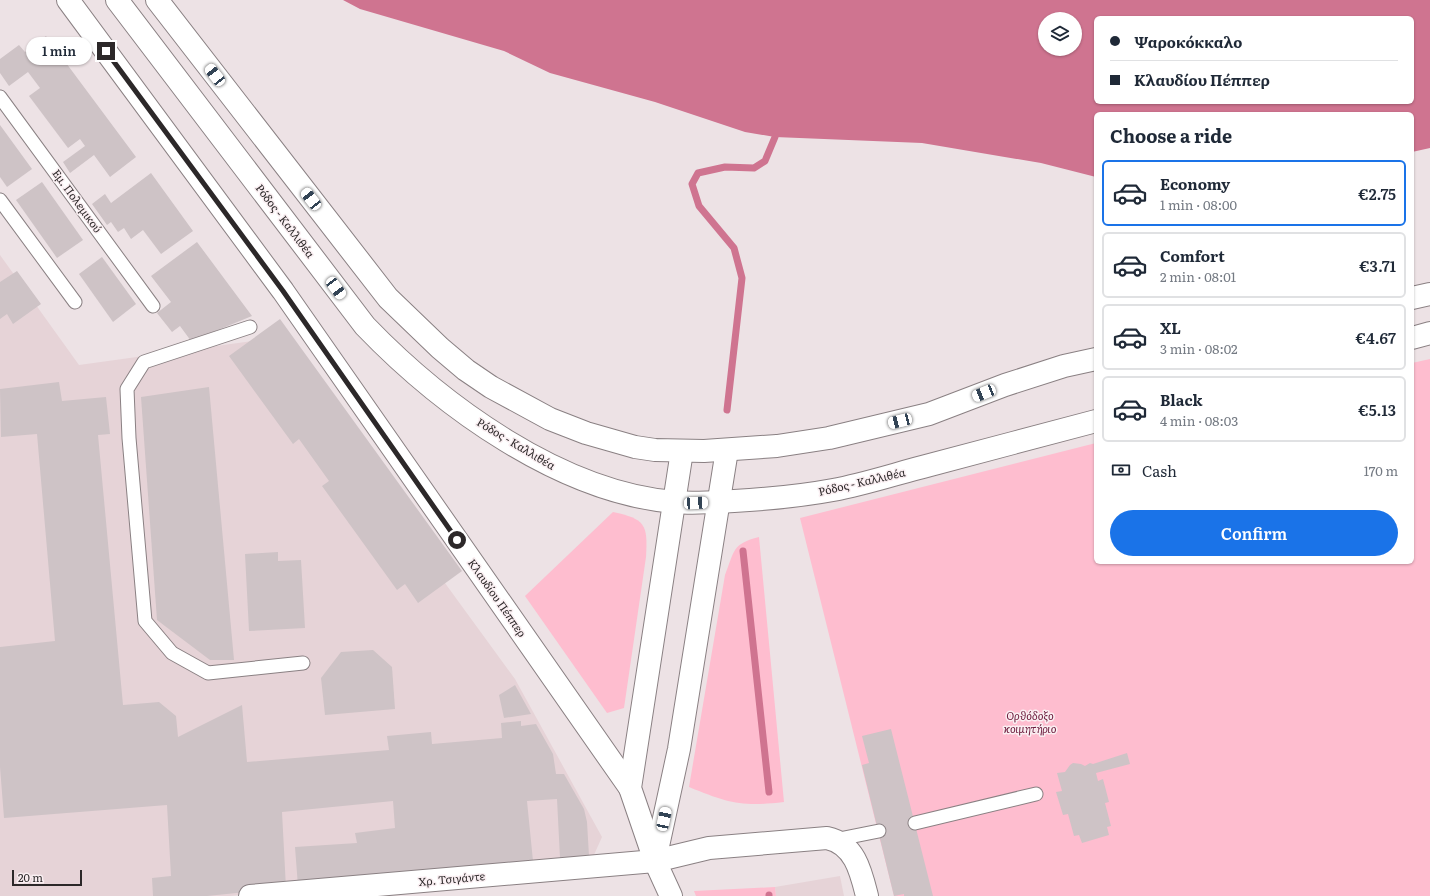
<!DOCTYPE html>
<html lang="en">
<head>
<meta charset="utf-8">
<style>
	body { margin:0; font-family:Literata,serif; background:#f6f6f7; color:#1f2937; height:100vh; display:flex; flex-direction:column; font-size:15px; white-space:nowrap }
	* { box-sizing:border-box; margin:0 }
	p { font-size:13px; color:#747a83 }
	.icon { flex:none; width:22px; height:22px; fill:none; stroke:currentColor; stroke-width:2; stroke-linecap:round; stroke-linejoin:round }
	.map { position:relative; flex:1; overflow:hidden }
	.panel { position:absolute; left:1094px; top:112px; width:320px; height:452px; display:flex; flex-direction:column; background:#fff; border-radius:6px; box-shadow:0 1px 3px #0004 }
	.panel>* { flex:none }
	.top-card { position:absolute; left:1094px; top:16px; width:320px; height:88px; border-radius:6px; box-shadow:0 1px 3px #0004; display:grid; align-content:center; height:88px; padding:0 16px; background:#fff }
	.controls { position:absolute; left:1038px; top:12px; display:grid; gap:8px }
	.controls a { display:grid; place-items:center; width:44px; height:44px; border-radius:50%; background:#fff; box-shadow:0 1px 3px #0004; font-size:20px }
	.scale { position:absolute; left:12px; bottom:10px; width:70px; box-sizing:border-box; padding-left:4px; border:2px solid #2c2829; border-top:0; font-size:11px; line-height:14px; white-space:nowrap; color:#2c2829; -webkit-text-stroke:3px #faeff2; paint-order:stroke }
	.end { position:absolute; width:18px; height:18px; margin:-9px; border:5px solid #2c2829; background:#fff; box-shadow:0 0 0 2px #fff }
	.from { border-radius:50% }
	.bubble { position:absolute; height:28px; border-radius:14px; background:#fff; box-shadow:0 1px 3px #0004; font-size:13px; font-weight:600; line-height:28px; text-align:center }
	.car { position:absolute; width:12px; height:24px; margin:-12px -6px; border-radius:5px; box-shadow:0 0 3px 1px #0007; background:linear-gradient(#fff 24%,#345 0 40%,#fff 0 76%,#345 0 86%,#fff 0) }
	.top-card b { display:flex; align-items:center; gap:14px; height:38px; font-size:15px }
	.top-card b+b { border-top:1px solid #e0e1e3 }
	.top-card i { width:10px; height:10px; background:#1f2937 }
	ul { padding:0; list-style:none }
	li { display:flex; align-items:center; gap:12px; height:66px; margin:0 8px 6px; padding:0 8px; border:2px solid #e0e1e3; border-radius:6px }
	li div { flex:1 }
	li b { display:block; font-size:15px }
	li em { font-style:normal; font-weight:600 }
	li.current { border-color:#1a73e8 }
	li>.icon { width:36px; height:36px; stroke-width:1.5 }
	h2 { padding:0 16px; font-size:18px; line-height:48px }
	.pay { display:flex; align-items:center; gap:10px; height:44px; padding:0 16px; font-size:15px }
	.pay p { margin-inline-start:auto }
	.primary-button { display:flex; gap:8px; margin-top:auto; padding:8px 16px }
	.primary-button a { flex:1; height:46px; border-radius:24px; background:#1a73e8; color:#fff; font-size:16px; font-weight:600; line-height:46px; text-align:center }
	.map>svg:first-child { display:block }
</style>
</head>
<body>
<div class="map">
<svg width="1430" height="896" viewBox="0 0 1430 896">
	<rect width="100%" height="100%" fill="#ede2e5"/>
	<g fill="#e6d3d7">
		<polygon points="0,255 79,365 267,339 515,679 602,837 593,857 230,896 0,896"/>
		<polygon points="840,876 844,896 776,896 775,887"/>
	</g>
	<g fill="#febdcf">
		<polygon points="1430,359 1430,896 894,896 800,518 1096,443 1096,562 1412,562 1412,363"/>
		<path d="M613 512C645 519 648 524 646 557L624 708 607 713 525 596Z"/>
		<path d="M759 537 784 802C742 807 728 803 689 787L725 575C735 550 732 544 759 537Z"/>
		<polygon points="775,887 776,896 696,896 694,891"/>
	</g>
	<path fill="#cf7490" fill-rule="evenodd" d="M343 0H1430V148L1412 152V114H1096V177L1041 163 922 143 775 137 745 132 655 102 550 73 504 51 360 9ZM1096 18H1412V102H1096ZM1045 19H1075V49H1045Z"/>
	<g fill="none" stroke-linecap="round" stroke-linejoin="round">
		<g stroke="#cf7490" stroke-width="7">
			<polyline points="727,410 742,278 734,248 699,206 692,184 698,173 725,167 754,168 765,161 775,137"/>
			<polyline points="743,551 769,792"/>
			<polyline points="769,895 769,896"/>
		</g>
	</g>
	<g fill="#cec3c6">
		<polygon points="46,36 136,157 110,177 94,155 70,173 63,162 85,146 80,139 68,148 29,96 40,88 28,72 9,86 0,73 0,59 19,45 25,52"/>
		<polygon points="0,125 32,169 7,187 0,177"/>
		<polygon points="151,173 193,231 161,254 143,230 131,239 124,228 118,232 111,222 107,225 92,204 105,194 111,203"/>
		<polygon points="42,182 83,240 57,258 16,200"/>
		<polygon points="197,242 252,316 191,341 180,326 172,332 157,313 171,302 151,276"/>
		<polygon points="102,257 136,304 113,322 79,274"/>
		<polygon points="17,271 41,304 13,324 7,314 0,319 0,282"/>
		<polygon points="280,319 462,571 418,603 405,584 397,590 322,486 329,481 299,439 293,444 229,356"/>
		<polygon points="59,382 62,401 106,397 110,434 98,435 123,705 159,702 176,716 178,737 242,705 247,762 389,750 387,736 431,732 432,744 502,738 501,723 521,721 521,726 536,724 553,754 556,774 564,774 584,809 587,822 589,856 560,858 557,799 527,801 533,861 298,886 295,847 357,843 355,833 395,828 393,801 282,812 286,888 207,896 153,896 152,878 171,876 167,805 4,818 0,767 0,647 55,641 37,434 1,437 0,389"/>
		<polygon points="209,387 234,660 210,660 157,620 141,397"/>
		<polygon points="278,552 278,561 301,560 305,628 249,631 245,554"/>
		<polygon points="373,650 392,667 395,709 325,715 321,678 341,652"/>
		<polygon points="515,685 531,714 504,718 499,695"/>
		<polygon points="891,729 933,896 904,896 904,894 894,896 862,765 869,763 862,736"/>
		<polygon points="1127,753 1130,764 1096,773 1098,781 1103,779 1109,802 1105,803 1111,826 1107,827 1109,835 1082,843 1079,835 1074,836 1068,814 1063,815 1056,792 1062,791 1057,773 1065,772 1070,765 1073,763 1081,764 1085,766 1090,763 1093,764"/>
	</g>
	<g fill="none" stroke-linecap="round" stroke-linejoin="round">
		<g stroke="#8a8083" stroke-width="15">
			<g id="lane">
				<polyline points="0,97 153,306"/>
				<polyline points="0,200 75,302"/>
				<polyline points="250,327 144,362 127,389 129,438 145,621 172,653 208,673 303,663"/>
				<polyline points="915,823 1036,794"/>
				<polyline points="834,840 879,831"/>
			</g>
		</g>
		<g stroke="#8a8083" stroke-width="24">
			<g id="secondary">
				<polyline points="68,0 283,291 630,788"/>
				<path d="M117 0 365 326C442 406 561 493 675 502 694 504 715 502 734 501 768 499 801 496 833 490 866 484 898 473 930 465 985 450 1041 436 1096 421"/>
				<polyline points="157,0 388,298 440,348 466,370 491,387 550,419 586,433 635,447 655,450 704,451 777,446 829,438 929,414 1005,385 1064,366 1096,359"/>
				<polyline points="1412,298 1430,294"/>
				<polyline points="1412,338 1430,333"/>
				<polyline points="655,860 679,749 727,450"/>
				<path d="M250 896 655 861 709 848 827 838C855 844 861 872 867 896"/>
				<polyline points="671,896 655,861 630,788 682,451"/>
			</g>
		</g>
		<use href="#lane" stroke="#fff" stroke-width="13"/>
		<use href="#secondary" stroke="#fff" stroke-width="22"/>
	</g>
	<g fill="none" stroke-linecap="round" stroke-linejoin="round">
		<polyline stroke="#2c2829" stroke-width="5" points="106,51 283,291 457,540"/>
	</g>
	<g text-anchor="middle" stroke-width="3" stroke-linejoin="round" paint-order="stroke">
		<g font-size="11" fill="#2c2829" stroke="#faeff2">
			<text transform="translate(77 201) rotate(54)" y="4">Εμ. Πολεμικού</text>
			<text transform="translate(285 221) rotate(53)" y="4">Ρόδος - Καλλιθέα</text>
			<text transform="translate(516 444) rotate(31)" y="4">Ρόδος - Καλλιθέα</text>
			<text transform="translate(862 482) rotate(-13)" y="4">Ρόδος - Καλλιθέα</text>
			<text transform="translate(497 598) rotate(55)" y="4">Κλαυδίου Πέππερ</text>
			<text transform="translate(452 879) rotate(-5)" y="4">Χρ. Τσιγάντε</text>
		</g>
		<g font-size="11" font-style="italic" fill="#6a1739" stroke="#faeff2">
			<text x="1030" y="720">Ορθόδοξο<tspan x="1030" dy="13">κοιμητήριο</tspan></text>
		</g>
	</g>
</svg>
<div class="controls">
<a><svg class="icon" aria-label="layers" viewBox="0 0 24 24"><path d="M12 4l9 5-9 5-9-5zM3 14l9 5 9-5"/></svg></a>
</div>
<div class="scale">20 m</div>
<i class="end from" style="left:457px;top:540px"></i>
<i class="end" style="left:106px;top:51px"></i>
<div class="bubble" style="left:26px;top:37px;width:66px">1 min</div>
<i class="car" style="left:215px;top:75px;rotate:322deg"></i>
<i class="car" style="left:311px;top:199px;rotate:322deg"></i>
<i class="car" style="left:336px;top:288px;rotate:143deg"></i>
<i class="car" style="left:984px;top:393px;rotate:248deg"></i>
<i class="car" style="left:900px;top:421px;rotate:256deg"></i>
<i class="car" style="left:696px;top:503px;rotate:87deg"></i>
<i class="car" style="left:664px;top:819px;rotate:12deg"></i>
<div class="top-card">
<b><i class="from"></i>Ψαροκόκκαλο</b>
<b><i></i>Κλαυδίου Πέππερ</b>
</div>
<section class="panel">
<h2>Choose a ride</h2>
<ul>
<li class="current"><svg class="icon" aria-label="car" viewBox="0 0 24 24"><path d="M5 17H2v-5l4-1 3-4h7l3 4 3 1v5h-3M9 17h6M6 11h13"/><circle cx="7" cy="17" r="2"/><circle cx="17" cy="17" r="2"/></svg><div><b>Economy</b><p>1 min · 08:00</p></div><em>€2.75</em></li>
<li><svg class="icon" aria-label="car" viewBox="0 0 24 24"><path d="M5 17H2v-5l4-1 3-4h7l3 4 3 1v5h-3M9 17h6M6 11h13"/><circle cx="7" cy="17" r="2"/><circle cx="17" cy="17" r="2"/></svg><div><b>Comfort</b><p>2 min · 08:01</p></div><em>€3.71</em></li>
<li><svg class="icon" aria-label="car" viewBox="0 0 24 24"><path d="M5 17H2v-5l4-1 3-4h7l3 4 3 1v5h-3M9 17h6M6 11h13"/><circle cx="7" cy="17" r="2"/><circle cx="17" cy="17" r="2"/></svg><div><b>XL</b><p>3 min · 08:02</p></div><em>€4.67</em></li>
<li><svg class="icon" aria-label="car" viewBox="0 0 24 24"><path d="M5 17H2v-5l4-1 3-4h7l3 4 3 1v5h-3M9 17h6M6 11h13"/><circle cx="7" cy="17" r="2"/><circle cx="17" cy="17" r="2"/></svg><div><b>Black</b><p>4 min · 08:03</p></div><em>€5.13</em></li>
</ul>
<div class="pay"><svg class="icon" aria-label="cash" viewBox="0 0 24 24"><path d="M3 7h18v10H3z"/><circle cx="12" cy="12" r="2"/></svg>Cash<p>170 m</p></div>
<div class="primary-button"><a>Confirm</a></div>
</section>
</div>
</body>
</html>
